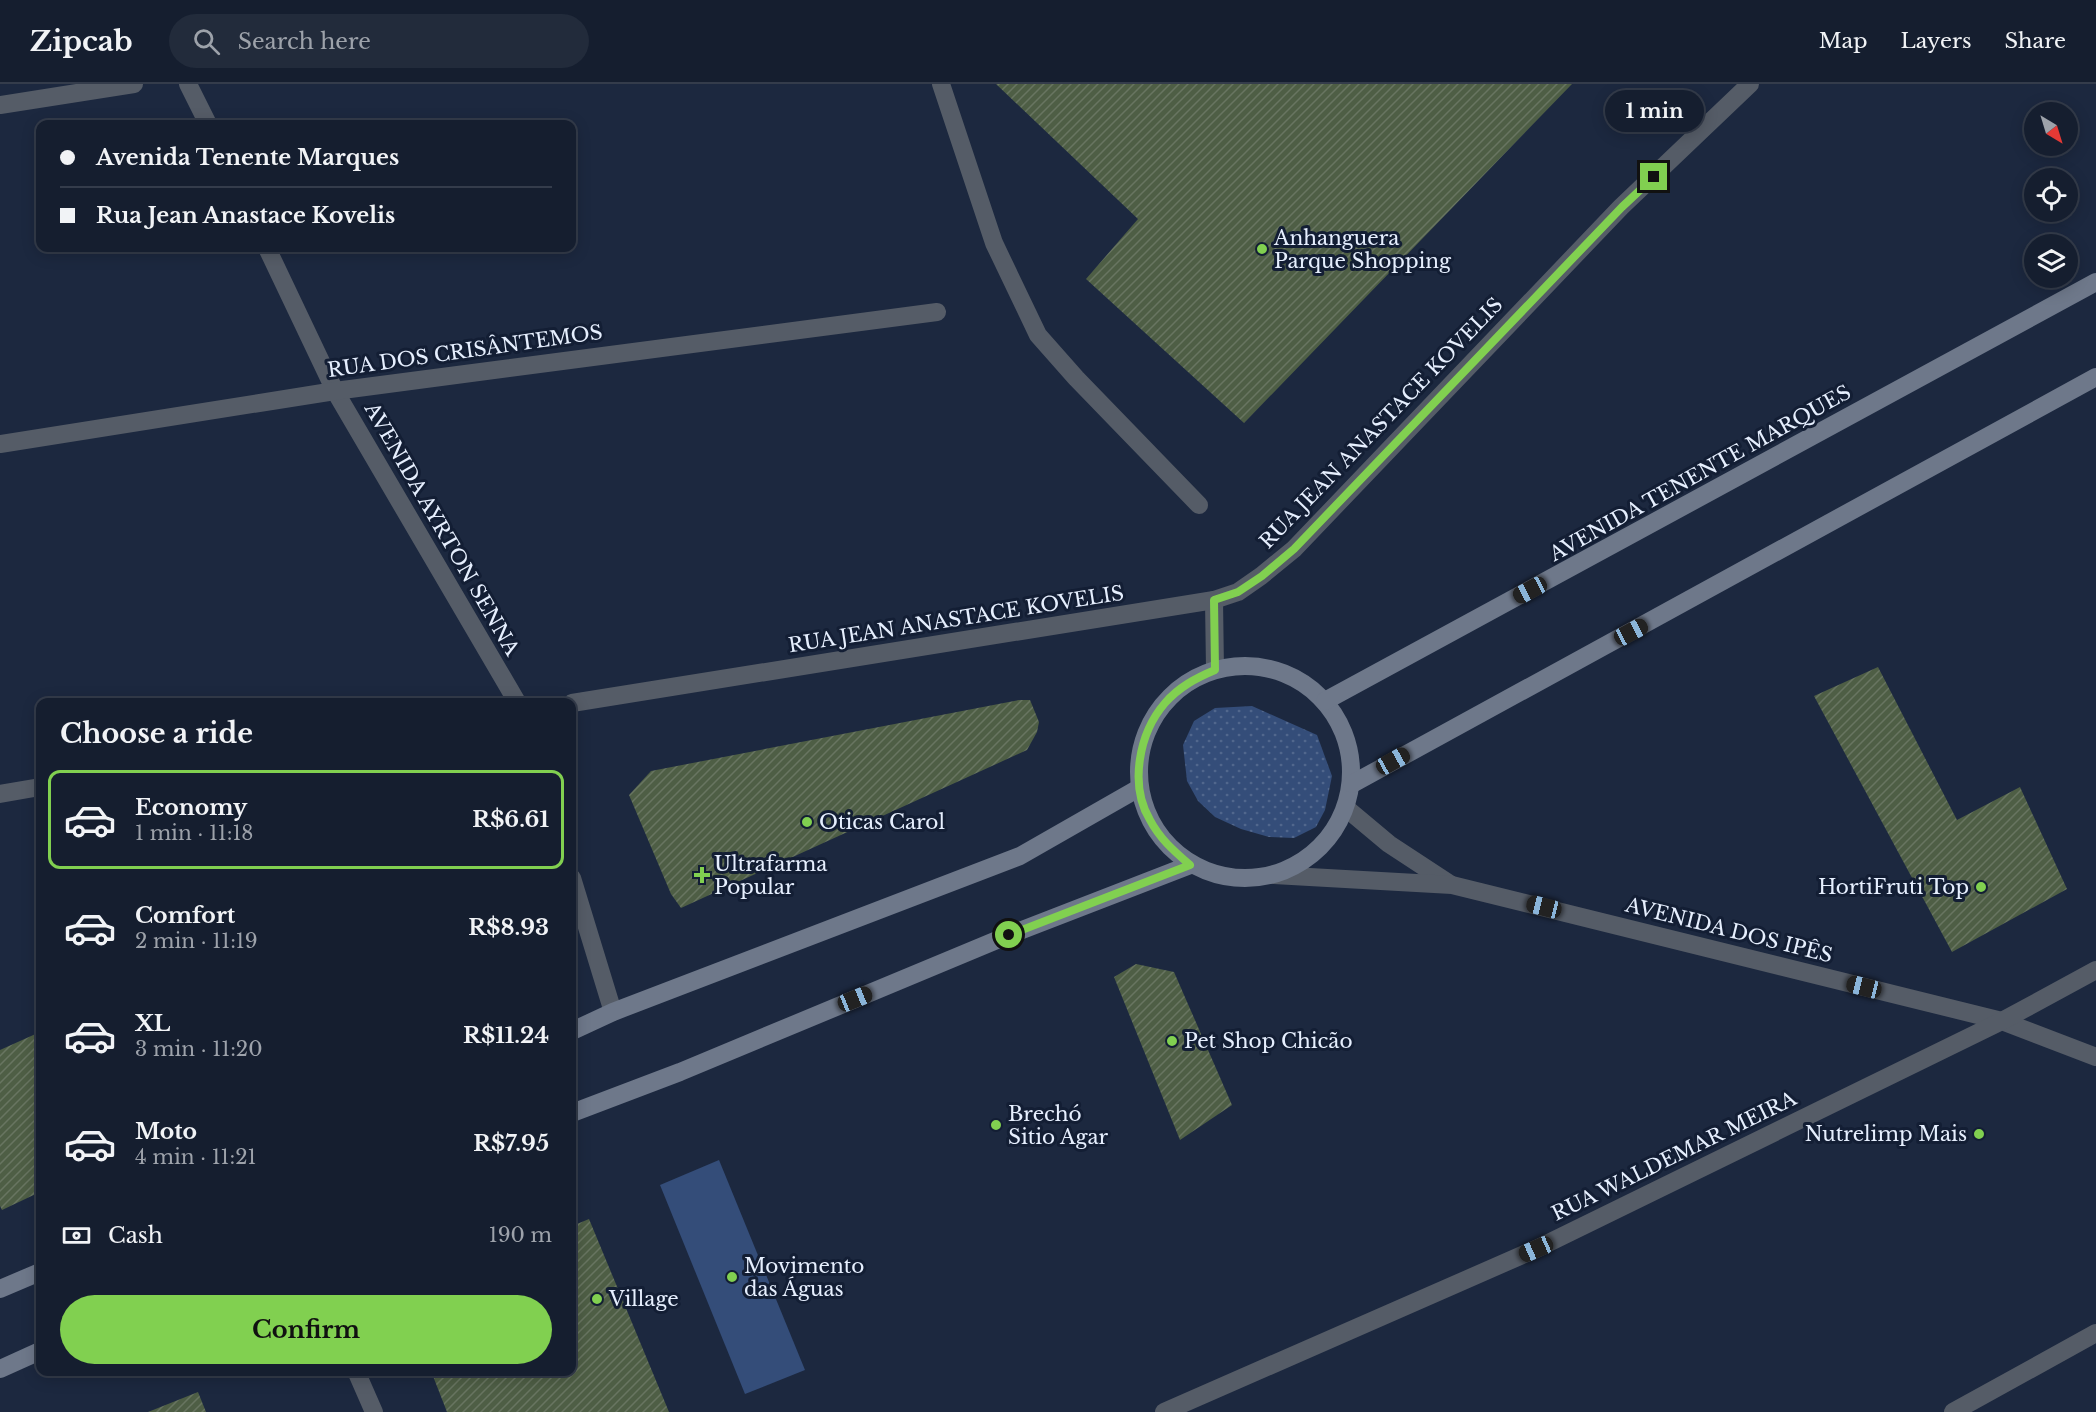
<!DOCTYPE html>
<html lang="en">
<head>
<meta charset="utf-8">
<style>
	body { margin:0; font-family:"Libre Baskerville",serif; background:#222b3b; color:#f1f3f6; height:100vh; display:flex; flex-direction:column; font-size:22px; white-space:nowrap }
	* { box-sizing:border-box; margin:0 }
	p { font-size:20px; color:#9da2aa }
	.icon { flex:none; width:33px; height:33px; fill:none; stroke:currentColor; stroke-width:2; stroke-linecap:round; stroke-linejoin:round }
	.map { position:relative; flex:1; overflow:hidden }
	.details { position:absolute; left:36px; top:614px; width:540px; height:678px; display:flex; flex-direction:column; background:#151e2f; border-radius:12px; box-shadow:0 3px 15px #0003,0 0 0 2px #343c4b }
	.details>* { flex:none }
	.top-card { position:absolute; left:36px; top:36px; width:540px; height:132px; border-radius:12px; box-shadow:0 3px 15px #0003,0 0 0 2px #343c4b; display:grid; align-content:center; height:132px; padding:0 24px; background:#151e2f }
	.needle { width:39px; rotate:142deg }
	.fabs { position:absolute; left:2024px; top:18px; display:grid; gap:12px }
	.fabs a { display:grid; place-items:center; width:54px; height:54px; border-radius:50%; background:#151e2f; box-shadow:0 3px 15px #0003,0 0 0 2px #343c4b; font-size:30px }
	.end { position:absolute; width:27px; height:27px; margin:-14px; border:8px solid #81d050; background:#111; box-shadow:0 0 0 3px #111 }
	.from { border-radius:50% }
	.bubble { position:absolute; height:42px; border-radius:21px; background:#151e2f; box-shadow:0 3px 15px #0003,0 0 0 2px #343c4b; font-size:20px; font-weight:700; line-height:42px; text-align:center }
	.car { position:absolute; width:18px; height:36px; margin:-18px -9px; border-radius:8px; box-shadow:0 0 4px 2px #0007; background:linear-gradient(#222 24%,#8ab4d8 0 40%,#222 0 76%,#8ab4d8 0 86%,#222 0) }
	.top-card b { display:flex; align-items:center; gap:21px; height:57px; font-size:22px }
	.top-card b+b { border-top:2px solid #343c4b }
	.top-card i { width:15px; height:15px; background:#f1f3f6 }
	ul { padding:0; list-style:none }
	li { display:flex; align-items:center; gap:18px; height:99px; margin:0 12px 9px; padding:0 12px; border:3px solid transparent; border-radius:12px }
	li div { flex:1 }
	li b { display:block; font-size:22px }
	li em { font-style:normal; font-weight:700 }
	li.current { border-color:#81d050 }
	li>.icon { width:54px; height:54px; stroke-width:1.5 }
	h2 { padding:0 24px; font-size:27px; line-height:72px }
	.pay { display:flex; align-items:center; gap:15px; height:66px; padding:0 24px; font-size:22px }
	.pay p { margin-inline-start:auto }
	.primary-button { display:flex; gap:12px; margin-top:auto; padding:12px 24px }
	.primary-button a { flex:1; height:69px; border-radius:36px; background:#81d050; color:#111; font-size:24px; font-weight:700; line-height:69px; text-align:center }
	header { display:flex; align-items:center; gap:36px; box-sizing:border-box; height:84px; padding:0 30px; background:#151e2f; border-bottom:2px solid #343c4b }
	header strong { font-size:28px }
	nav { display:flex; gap:33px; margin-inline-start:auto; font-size:21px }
	.search { width:420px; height:54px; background:#222b3b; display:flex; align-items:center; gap:15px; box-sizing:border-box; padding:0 21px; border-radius:33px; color:#9da2aa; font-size:22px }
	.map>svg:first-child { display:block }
</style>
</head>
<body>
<header>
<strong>Zipcab</strong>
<div class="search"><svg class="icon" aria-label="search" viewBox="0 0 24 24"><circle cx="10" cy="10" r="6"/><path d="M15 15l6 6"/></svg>Search here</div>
<nav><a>Map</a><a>Layers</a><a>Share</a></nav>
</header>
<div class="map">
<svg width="2096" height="1328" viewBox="0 0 2096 1328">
	<defs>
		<pattern id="grass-dots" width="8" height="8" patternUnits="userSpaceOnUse" patternTransform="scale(1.5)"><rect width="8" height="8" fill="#344d79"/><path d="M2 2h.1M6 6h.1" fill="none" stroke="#51678d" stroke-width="1.8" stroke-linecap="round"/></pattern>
		<pattern id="building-hatch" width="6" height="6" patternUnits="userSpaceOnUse" patternTransform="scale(1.5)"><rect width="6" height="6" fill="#4e5e45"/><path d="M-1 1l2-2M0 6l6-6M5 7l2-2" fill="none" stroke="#687561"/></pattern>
	</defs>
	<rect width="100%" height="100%" fill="#1c283f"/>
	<polygon fill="url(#grass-dots)" points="1252,622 1317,651 1332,692 1325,726 1316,743 1294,754 1269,753 1241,745 1215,733 1198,717 1187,697 1183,661 1194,637 1215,624"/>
	<polygon fill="#344d79" points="719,1076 805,1286 745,1310 660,1101"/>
	<g fill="url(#building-hatch)">
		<polygon points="996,0 1572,0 1244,339 1086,195 1138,135"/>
		<polygon points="1878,583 1957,736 2020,703 2067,805 1952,868 1814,612"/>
		<polygon points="1019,616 1030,616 1039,638 1037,648 1027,666 681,824 671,810 629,711 651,687"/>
		<polygon points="1136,880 1174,888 1232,1021 1180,1056 1114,893"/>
		<polygon points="40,948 40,1108 2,1126 0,1122 0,966"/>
		<polygon points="589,1135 669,1328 447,1328 431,1287 572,1287 572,1142"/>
		<polygon points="198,1308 206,1328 148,1328"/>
	</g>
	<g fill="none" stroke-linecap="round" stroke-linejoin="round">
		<polyline stroke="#555c67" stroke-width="18" points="941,0 994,159 1038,251 1076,294 1199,421"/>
		<g stroke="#555c67" stroke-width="18">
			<polyline points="188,0 208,40"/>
			<polyline points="0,21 134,0"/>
			<polyline points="267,164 335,307 517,618"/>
			<polyline points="0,360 335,307 937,228"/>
			<polyline points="1214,516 1215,586"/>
			<polyline points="572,619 1214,516 1238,508 1261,492 1294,465 1621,123 1750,0"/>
			<polyline points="0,710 40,703"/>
			<polyline points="1346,724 1389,760 1450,800"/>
			<polyline points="1274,791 1452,801 2002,937 2096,973"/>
			<polyline points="572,794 613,928"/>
			<polyline points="356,1287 374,1328"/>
			<polyline points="1164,1328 1536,1165 2002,937 2096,886"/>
			<polyline points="1953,1328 2096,1249"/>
		</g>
		<g stroke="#6e788a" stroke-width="18">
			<circle cx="1245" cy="688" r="106"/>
			<polyline points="1325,617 2096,198"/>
			<polyline points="1352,700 2096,293"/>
			<polyline points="572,947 613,928 1020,772 1139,704"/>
			<polyline points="572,1029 680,988 1009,851 1190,781"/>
			<polyline points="0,1205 40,1188"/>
			<polyline points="0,1285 40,1267"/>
		</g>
	</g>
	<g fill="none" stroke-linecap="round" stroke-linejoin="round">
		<path stroke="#81d050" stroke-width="8" d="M1009 851 1190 781C1174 767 1160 755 1150 736 1129 701 1139 649 1165 619 1179 603 1196 594 1215 586L1214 516 1238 508 1262 492 1294 465 1622 123 1654 93"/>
	</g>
	<g fill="#81d050" stroke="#131e34" stroke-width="2">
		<circle cx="1262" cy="165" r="6"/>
		<circle cx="807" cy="738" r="6"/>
		<path d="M699 782h6v6h6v6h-6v6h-6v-6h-6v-6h6z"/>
		<circle cx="1981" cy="803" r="6"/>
		<circle cx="1172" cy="957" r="6"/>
		<circle cx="996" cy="1041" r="6"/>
		<circle cx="1979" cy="1050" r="6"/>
		<circle cx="732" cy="1193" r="6"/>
		<circle cx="597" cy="1215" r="6"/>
	</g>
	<g text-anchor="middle" stroke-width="6" stroke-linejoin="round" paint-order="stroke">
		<g font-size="20" fill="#e6effe" stroke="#131e34" text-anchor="start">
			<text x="1274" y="161">Anhanguera<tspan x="1274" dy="23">Parque Shopping</tspan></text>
			<text x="819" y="745">Oticas Carol</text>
			<text x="714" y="787">Ultrafarma<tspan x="714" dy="23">Popular</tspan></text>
			<text x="1969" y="810" text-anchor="end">HortiFruti Top</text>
			<text x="1184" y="964">Pet Shop Chicão</text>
			<text x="1008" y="1037">Brechó<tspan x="1008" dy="23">Sitio Agar</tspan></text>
			<text x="1967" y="1057" text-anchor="end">Nutrelimp Mais</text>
			<text x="744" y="1189">Movimento<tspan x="744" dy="23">das Águas</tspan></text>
			<text x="609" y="1222">Village</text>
		</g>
		<g font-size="20" fill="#e6effe" stroke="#131e34">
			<text transform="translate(465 267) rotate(-8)" y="7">RUA DOS CRISÂNTEMOS</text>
			<text transform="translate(1381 339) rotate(-46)" y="7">RUA JEAN ANASTACE KOVELIS</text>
			<text transform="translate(1700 389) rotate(-29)" y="7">AVENIDA TENENTE MARQUES</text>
			<text transform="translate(442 445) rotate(60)" y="7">AVENIDA AYRTON SENNA</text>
			<text transform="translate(956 535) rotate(-9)" y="7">RUA JEAN ANASTACE KOVELIS</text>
			<text transform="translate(1729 846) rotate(14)" y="7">AVENIDA DOS IPÊS</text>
			<text transform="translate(1674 1072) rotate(-26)" y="7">RUA WALDEMAR MEIRA</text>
		</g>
	</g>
</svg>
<div class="fabs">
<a><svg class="needle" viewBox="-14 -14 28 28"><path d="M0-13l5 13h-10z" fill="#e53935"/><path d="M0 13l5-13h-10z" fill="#9da2aa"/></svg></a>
<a><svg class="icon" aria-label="locate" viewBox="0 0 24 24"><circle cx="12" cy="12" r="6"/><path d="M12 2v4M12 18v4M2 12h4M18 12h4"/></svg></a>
<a><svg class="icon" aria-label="layers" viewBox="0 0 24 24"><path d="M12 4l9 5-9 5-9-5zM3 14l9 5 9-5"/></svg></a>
</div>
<i class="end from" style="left:1009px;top:851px"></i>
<i class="end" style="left:1654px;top:93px"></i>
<div class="bubble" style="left:1605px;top:6px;width:99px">1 min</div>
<i class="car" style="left:1530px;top:506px;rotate:242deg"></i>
<i class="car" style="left:1631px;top:548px;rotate:62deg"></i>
<i class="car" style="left:1393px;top:677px;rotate:61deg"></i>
<i class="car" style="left:1544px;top:823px;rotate:284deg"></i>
<i class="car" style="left:1864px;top:903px;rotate:284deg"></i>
<i class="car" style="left:855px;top:915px;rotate:68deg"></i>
<i class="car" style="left:1536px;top:1165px;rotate:246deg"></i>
<div class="top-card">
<b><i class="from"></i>Avenida Tenente Marques</b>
<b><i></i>Rua Jean Anastace Kovelis</b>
</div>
<section class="details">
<h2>Choose a ride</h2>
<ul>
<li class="current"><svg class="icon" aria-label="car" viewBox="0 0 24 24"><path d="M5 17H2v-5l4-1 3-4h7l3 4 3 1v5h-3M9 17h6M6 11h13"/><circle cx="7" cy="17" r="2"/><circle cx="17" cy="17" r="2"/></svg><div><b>Economy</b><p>1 min · 11:18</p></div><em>R$6.61</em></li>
<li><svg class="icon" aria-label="car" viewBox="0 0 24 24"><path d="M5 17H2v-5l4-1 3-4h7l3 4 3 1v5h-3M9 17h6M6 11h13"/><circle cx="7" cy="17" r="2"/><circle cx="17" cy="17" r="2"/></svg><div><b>Comfort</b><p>2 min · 11:19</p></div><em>R$8.93</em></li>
<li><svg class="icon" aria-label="car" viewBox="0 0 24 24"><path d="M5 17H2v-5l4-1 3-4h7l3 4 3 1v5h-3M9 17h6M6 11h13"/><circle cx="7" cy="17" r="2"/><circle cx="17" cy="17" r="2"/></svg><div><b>XL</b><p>3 min · 11:20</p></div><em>R$11.24</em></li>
<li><svg class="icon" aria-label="car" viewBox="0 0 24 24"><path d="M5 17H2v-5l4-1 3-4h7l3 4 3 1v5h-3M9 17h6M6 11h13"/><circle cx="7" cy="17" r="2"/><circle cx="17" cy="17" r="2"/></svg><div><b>Moto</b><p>4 min · 11:21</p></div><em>R$7.95</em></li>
</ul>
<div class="pay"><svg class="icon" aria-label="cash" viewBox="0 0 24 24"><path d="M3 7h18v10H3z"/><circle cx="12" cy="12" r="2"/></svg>Cash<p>190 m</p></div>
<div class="primary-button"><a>Confirm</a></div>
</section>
</div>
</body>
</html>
